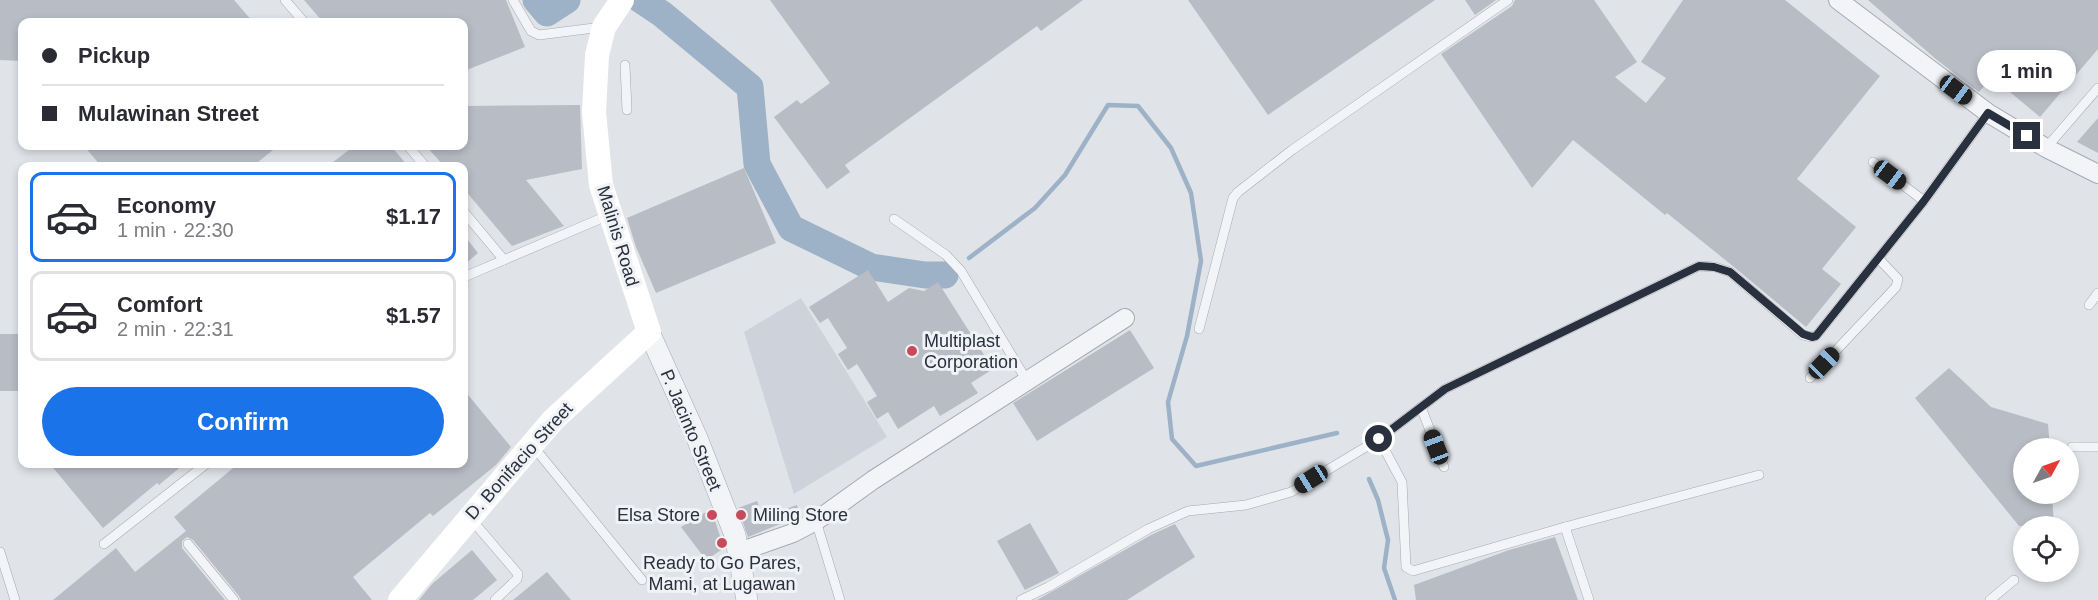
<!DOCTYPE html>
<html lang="en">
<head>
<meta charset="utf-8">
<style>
	body { margin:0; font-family:Arial,sans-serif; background:#f2f2f3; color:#2b2b33; height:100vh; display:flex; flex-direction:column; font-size:22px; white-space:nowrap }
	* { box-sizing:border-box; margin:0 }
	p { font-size:20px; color:#7c7c81 }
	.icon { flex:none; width:33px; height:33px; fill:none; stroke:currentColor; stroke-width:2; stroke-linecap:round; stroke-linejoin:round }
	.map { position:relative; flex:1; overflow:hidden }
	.details { position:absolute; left:18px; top:162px; width:450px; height:306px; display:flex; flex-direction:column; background:#fff; border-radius:12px; box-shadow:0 3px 9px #0003 }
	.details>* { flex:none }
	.banner { position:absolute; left:18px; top:18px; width:450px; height:132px; border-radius:12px; box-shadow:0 3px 9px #0003; display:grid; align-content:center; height:132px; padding:0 24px; background:#fff }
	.needle { width:39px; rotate:50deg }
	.buttons { position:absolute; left:2013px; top:438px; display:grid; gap:12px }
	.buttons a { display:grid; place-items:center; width:66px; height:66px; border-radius:50%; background:#fff; box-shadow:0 3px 9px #0003; font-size:30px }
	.end { position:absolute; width:27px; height:27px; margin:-14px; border:8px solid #29313f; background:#fff; box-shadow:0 0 0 3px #fff }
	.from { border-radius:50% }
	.bubble { position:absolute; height:42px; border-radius:21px; background:#fff; box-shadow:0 3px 9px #0003; font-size:20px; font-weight:600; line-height:42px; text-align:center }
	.car { position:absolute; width:18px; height:36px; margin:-18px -9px; border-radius:8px; box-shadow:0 0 4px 2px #0007; background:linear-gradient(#222 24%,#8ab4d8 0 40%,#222 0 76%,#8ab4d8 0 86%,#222 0) }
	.banner b { display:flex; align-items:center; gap:21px; height:57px; font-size:22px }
	.banner b+b { border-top:2px solid #e1e1e2 }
	.banner i { width:15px; height:15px; background:#2b2b33 }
	ul { padding:10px 0 0; list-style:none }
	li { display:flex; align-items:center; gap:18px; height:90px; margin:0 12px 9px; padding:0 12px; border:3px solid #e1e1e2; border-radius:12px }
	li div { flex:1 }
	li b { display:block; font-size:22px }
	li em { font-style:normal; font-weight:600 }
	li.active { border-color:#1a73e8 }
	li>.icon { width:54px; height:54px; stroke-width:1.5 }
	.action { display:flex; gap:12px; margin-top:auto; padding:12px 24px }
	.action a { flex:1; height:69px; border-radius:36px; background:#1a73e8; color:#fff; font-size:24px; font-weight:600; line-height:69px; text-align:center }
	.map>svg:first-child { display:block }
</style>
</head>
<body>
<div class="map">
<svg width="2098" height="600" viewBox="0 0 2098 600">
	<rect width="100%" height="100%" fill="#e0e3e8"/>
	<polygon fill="#ced2da" points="801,298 887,437 794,494 744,332"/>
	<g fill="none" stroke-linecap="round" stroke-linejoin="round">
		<g stroke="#9db1c7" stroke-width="4.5">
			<polyline points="969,258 1035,208 1065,175 1108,105 1138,106 1171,148 1191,193 1201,261 1187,336 1168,402 1172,439 1196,466 1337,433"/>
			<polyline points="1369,479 1378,500 1388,540 1384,568 1395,600"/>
		</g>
		<g stroke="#9db1c7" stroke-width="27">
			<polyline points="536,0 547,13 567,0"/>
			<polyline points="641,0 662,14 750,87 757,164 791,228 871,267 925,275 945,275"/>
		</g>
	</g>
	<g fill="#b8bcc5">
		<polygon points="0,0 234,0 253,22 22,22 22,61 0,60"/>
		<polygon points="304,0 506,0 525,47 464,71 464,22 323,22"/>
		<polygon points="770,0 1083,0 1041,31 1037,26 845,165 850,172 827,189 774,117 797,100 801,104 830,83"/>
		<polygon points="1188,0 1435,0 1268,115"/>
		<polygon points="1465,0 1496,0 1475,15"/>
		<polygon points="1515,0 1594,0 1637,62 1615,77 1646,103 1666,78 1641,62 1683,0 1785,0 1880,76 1797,179 1856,227 1822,269 1841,284 1806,327 1734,267 1667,213 1665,215 1573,140 1532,188 1441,54 1512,6"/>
		<polygon points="1868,0 2098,0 2098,49 2040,117 1992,77 1979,92 1937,60"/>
		<polygon points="580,105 582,169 526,180 564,226 512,246 464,189 464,166 444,166 426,146 464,146 464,106"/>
		<polygon points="2098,118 2098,153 2077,142"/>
		<polygon points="84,146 278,146 253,166 101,166"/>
		<polygon points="354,146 391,146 408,166 328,166"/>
		<polygon points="744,168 776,243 656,293 636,247 627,218"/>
		<polygon points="464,235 478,253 464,265"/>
		<polygon points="868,270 888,302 909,288 924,291 938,282 993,369 971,383 978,393 940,416 934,406 898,429 888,412 877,419 867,402 877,396 857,364 848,370 838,354 847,348 828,318 820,323 809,307"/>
		<polygon points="1130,330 1154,368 1037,441 1013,403"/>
		<rect x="0" y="334" width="22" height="57"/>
		<polygon points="1949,368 1991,407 2048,424 2050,448 2024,448 2024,494 2052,494 2054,526 2019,526 1915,398"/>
		<polygon points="464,390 511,447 496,465 433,516 430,513 353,577 372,600 241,600 239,596 193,540 187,537 182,541 182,548 225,600 53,600 116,548 135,572 186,531 174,517 238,464 464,464"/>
		<polygon points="50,464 184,464 159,485 157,483 103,528"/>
		<polygon points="757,501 763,517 797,505 800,516 748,537 738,508"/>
		<polygon points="711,509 724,548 706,560 681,527"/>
		<polygon points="1030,523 1059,573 1025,590 997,541"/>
		<polygon points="1175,524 1195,557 1127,600 1037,600 1151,535"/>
		<polygon points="1555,537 1578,600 1416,600 1414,585 1509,550"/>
		<polygon points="472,550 497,580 473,600 419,600 432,584"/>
		<polygon points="547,572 571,600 513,600"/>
	</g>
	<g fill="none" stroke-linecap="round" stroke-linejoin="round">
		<g stroke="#a5aab2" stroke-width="10">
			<g id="service">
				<polyline points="285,0 304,22"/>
				<polyline points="513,0 531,31 539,35 602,27"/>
				<polyline points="625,65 627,110"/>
				<polyline points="408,146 425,166"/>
				<polyline points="2046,148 2098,88"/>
				<polyline points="1873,162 1924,201"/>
				<polyline points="464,212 504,260"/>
				<polyline points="894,219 946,255 961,271 1027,381"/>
				<polyline points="464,277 609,215"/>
				<polyline points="2089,305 2098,293"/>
				<polyline points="1199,329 1233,198 1238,192 1292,150 1508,0"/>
				<polyline points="1810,378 1896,287 1898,279 1878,258"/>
				<polyline points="1421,407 1444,467"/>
				<polyline points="1379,439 1445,389 1699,266 1715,267 1730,272 1803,335 1812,337 1816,336 1924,201 1988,113"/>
				<polyline points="533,446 642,580"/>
				<polyline points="2072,447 2098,447"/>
				<polyline points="471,519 518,574 517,579 495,600"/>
				<polyline points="816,521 840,600"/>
				<polyline points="1565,527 1759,475"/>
				<polyline points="104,544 206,464"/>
				<polyline points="188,544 234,600"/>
				<polyline points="0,552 15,600"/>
				<polyline points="1021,600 1048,587 1148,529 1188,511 1246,505 1291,492 1379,439 1402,482 1406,567 1413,571 1565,527 1589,600"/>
				<polyline points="1990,600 2014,580"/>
			</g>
		</g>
		<g stroke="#a5aab2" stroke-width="20">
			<g id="minor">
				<polyline points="1838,0 1988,113 2046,148 2098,174"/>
				<polyline points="739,552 793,533 816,521 873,480 1125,318"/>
			</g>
		</g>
		<g stroke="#a5aab2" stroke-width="22">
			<polyline id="tertiary" points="649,332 697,438 735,535 747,600"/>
		</g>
		<use href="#service" stroke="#f3f4f7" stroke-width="9"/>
		<use href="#minor" stroke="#f3f4f7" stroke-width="18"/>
		<use href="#tertiary" stroke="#f3f4f7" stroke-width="21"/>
		<polyline stroke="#fff" stroke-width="24" points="400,600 553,420 649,332 601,185 594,112 597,55 604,27 622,0"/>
	</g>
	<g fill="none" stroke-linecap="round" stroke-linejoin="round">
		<polyline stroke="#29313f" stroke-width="8" points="1379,439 1445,389 1699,266 1714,267 1730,272 1803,334 1812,337 1816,336 1924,201 1988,113 2027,136"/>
	</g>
	<g fill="#c84b5c" stroke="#f0f2f6" stroke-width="2">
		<circle cx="912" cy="351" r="6"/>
		<circle cx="712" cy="515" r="6"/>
		<circle cx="741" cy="515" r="6"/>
		<circle cx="722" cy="543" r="6"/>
	</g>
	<g text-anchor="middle" stroke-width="6" stroke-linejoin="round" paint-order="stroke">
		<g font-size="18" fill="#29313f" stroke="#f0f2f6">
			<text transform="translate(618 236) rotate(73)" y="6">Malinis Road</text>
			<text transform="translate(691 430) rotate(67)" y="6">P. Jacinto Street</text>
			<text transform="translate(519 461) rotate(-48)" y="6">D. Bonifacio Street</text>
		</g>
		<g font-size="18" fill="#29313f" stroke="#f0f2f6" text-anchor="start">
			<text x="924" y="347">Multiplast<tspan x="924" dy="21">Corporation</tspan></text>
			<text x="700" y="521" text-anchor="end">Elsa Store</text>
			<text x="753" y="521">Miling Store</text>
			<text x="722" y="569" text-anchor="middle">Ready to Go Pares,<tspan x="722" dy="21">Mami, at Lugawan</tspan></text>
		</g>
	</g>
</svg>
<div class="buttons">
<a><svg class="needle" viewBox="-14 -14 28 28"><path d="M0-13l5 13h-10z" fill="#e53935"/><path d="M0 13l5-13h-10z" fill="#7c7c81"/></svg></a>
<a><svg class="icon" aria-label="locate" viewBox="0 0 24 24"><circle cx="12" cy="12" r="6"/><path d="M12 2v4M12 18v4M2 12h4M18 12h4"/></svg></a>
</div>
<i class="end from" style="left:1379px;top:439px"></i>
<i class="end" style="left:2027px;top:136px"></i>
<div class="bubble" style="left:1977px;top:50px;width:99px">1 min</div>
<i class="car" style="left:1956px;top:90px;rotate:127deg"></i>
<i class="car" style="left:1890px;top:175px;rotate:127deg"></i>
<i class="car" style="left:1824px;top:363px;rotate:44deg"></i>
<i class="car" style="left:1436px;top:447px;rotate:339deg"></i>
<i class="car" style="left:1311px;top:479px;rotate:238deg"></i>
<div class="banner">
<b><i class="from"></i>Pickup</b>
<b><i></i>Mulawinan Street</b>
</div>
<section class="details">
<ul>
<li class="active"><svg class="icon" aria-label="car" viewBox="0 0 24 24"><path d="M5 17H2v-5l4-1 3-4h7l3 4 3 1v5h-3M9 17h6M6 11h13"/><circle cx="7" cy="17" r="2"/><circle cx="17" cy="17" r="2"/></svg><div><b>Economy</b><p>1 min · 22:30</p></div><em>$1.17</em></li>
<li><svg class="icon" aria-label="car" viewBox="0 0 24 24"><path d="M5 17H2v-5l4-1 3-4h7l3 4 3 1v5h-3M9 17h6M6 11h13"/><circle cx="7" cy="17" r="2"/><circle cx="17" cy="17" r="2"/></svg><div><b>Comfort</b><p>2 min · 22:31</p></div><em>$1.57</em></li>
</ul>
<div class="action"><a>Confirm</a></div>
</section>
</div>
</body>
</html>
